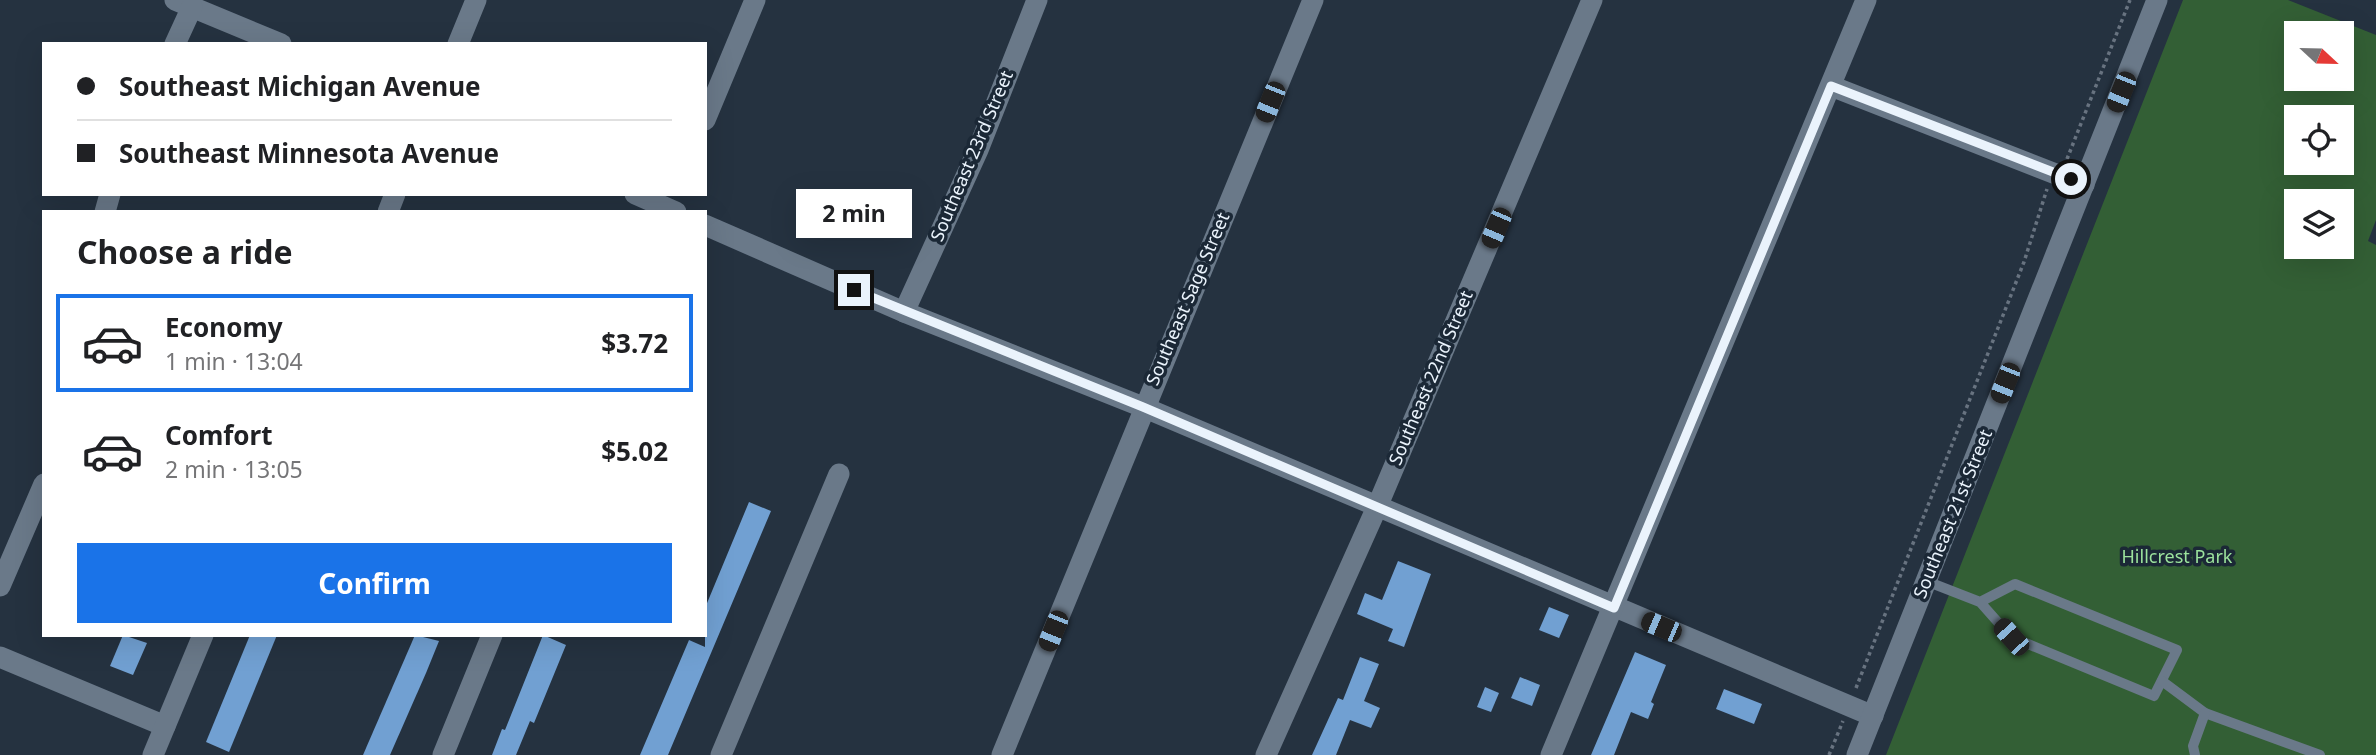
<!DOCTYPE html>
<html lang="en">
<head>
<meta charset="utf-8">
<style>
	body { margin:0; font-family:"Noto Sans",sans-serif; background:#f6f6f6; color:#202124; height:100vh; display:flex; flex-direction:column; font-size:26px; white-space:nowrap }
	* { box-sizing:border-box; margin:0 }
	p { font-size:23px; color:#757577 }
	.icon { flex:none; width:38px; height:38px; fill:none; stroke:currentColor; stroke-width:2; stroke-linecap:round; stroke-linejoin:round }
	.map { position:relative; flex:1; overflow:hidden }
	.drawer { position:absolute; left:42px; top:210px; width:665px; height:427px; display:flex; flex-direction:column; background:#fff; border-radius:0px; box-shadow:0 7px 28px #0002 }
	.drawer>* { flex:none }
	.hud { position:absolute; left:42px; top:42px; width:665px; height:154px; border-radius:0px; box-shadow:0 7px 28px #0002; display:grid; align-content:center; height:154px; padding:0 35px; background:#fff }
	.needle { width:46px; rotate:112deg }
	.tools { position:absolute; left:2284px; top:21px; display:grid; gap:14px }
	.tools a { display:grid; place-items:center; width:70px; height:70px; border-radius:0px; background:#fff; box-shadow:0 7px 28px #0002; font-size:35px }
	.end { position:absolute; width:32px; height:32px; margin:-16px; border:9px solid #eaf3fc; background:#111; box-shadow:0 0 0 4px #111 }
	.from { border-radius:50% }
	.bubble { position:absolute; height:49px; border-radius:0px; background:#fff; box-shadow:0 7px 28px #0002; font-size:23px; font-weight:700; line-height:49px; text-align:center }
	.car { position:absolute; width:21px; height:42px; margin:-21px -10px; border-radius:9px; box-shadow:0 0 5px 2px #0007; background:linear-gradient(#222 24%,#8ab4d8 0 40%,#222 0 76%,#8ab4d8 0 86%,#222 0) }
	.hud b { display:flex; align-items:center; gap:24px; height:66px; font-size:26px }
	.hud b+b { border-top:2px solid #e0e0e0 }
	.hud i { width:18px; height:18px; background:#202124 }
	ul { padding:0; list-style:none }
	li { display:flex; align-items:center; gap:21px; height:98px; margin:0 14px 10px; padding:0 21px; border:4px solid transparent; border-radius:0px }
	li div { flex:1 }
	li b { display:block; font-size:26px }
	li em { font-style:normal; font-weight:700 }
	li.active { border-color:#1a73e8 }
	li>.icon { width:63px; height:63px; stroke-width:1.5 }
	h2 { padding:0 35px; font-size:32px; line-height:84px }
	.action { display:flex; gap:14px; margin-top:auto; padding:14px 35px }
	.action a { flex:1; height:80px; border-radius:0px; background:#1a73e8; color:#fff; font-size:28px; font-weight:700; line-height:80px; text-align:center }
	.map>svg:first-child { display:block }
</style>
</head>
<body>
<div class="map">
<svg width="2376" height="755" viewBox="0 0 2376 755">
	<rect width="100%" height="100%" fill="#253240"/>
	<path fill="#335f35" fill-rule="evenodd" d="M2183 0H2288L2376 35V220L2368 241 2376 245V755H1886ZM2296 33H2342V79H2296ZM2296 117H2342V163H2296ZM2296 201H2342V247H2296Z"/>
	<g fill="#71a0d2">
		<polygon points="749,502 771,511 668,755 640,755 689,640 705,647 705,608"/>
		<polygon points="1398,561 1431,574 1404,647 1388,641 1393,629 1357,614 1365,593 1382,600"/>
		<polygon points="1549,607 1569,615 1559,638 1539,630"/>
		<polygon points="123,635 147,643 133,675 110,666"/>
		<polygon points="250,635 277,635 229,752 206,742"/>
		<polygon points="415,635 439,641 426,673 390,755 363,755"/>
		<polygon points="543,635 566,645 534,723 530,721 516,755 492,755 502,729 505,730"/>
		<polygon points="1635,652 1666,665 1651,702 1654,704 1648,719 1631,712 1614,755 1591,755"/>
		<polygon points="1360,657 1379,664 1364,701 1380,708 1371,728 1350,720 1336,755 1312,755 1338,698 1343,700"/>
		<polygon points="1520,677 1540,685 1532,706 1511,698"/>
		<polygon points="1485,687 1499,693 1491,712 1477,707"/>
		<polygon points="1724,689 1762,704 1754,724 1716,709"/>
	</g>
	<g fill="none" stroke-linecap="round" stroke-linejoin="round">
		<g stroke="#687380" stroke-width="3.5" stroke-dasharray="3.5 3.5" stroke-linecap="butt">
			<polyline points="2067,159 2130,0"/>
			<polyline points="1856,688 2024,262 2047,189"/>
			<polyline points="1829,755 1843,721"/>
		</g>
		<g stroke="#6a7989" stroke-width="10">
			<polyline points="1926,581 1980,602 2015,584 2177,650 2154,696 2011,637 1980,602"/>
			<polyline points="2162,681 2205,713 2320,755"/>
			<polyline points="2195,755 2193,746 2205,713"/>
		</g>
		<g stroke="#6a7989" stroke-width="21">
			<polyline points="175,0 281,44"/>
			<polyline points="175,44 192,7"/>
			<polyline points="458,44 476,0"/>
			<polyline points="1831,86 2084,185"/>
			<polyline points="705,120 755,0"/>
			<polyline points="635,194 676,212"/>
			<polyline points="105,212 110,194"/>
			<polyline points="388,212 395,194"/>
			<polyline points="705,225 904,312 1143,407 1873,716"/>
			<polyline points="904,312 978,150 1037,0"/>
			<polyline points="0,586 44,484"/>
			<polyline points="0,657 165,726"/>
			<polyline points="153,755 203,635"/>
			<polyline points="443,755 492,635"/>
			<polyline points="721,755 839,474"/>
			<polyline points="1002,755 1313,0"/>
			<polyline points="1266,755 1377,507 1592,0"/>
			<polyline points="1551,755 1866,0"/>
		</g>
		<polyline stroke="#6a7989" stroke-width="21" points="1857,755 2157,0"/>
	</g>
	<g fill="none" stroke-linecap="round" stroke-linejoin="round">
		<polyline stroke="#eaf3fc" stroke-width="9" points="854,290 1143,407 1614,608 1831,86 2071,179"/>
	</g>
	<g text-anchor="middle" stroke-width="7" stroke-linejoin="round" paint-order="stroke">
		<g font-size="18" fill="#eaf3fc" stroke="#1b2836">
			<text transform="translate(972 156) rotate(-67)" y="6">Southeast 23rd Street</text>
			<text transform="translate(1188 299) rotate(-67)" y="6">Southeast Sage Street</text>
			<text transform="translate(1431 378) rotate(-67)" y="6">Southeast 22nd Street</text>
			<text transform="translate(1953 514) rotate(-68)" y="6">Southeast 21st Street</text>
		</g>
		<g font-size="18" fill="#9ce39d" stroke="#1b2836">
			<text x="2177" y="563">Hillcrest Park</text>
		</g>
	</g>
</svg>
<div class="tools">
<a><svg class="needle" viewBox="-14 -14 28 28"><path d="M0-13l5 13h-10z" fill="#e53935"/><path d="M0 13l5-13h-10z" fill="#757577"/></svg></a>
<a><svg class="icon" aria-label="locate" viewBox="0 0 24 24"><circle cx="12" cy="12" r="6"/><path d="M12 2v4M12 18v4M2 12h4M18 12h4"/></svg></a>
<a><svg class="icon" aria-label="layers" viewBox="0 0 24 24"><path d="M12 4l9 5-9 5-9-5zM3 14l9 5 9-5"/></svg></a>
</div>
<i class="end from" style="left:2071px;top:179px"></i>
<i class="end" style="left:854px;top:290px"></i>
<div class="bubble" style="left:796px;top:189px;width:116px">2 min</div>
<i class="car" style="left:2121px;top:92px;rotate:202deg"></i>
<i class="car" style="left:1270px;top:102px;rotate:202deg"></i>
<i class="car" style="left:1496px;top:228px;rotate:203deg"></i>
<i class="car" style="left:2005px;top:383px;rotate:202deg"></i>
<i class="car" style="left:1661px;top:627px;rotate:293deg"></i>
<i class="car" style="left:1053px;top:631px;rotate:202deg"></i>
<i class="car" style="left:2011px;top:637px;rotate:318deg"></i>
<div class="hud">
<b><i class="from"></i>Southeast Michigan Avenue</b>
<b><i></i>Southeast Minnesota Avenue</b>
</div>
<section class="drawer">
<h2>Choose a ride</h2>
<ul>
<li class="active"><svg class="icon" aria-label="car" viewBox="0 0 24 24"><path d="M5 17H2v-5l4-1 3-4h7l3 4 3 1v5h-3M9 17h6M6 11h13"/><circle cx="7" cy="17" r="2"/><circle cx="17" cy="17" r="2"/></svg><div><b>Economy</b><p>1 min · 13:04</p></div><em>$3.72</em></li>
<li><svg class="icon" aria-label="car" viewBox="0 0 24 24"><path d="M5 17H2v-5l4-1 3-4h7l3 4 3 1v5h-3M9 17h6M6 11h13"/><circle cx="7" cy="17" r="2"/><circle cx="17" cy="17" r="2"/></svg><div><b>Comfort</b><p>2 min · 13:05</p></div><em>$5.02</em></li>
</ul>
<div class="action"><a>Confirm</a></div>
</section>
</div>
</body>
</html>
